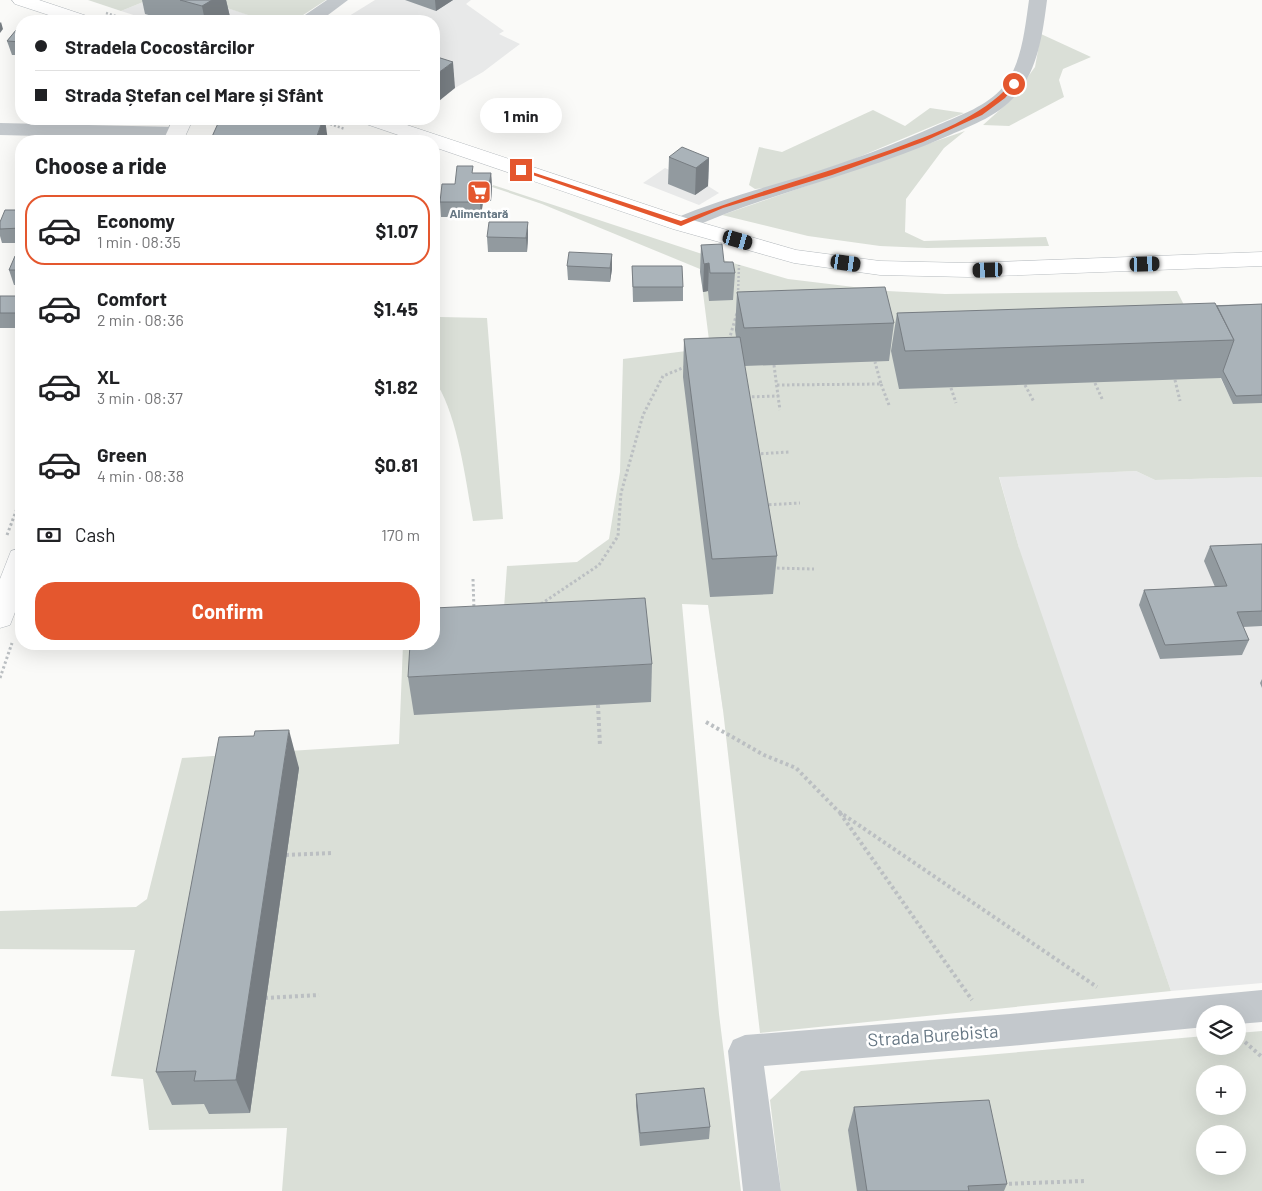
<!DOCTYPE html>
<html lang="en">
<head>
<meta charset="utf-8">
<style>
	body { margin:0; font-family:Barlow,sans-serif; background:#f2f2f2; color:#202124; height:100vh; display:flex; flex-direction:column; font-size:19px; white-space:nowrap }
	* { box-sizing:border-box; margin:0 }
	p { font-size:16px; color:#757577 }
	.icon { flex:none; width:28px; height:28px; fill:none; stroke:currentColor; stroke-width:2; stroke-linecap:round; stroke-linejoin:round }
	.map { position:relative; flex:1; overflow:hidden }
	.panel { position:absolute; left:15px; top:135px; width:425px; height:515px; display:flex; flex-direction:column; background:#fff; border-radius:20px; box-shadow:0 5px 20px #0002 }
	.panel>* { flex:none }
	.hud { position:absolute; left:15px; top:15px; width:425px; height:110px; border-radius:20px; box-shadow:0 5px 20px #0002; display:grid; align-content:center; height:110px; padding:0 20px; background:#fff }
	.controls { position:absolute; left:1196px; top:1005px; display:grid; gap:10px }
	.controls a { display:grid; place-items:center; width:50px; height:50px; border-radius:50%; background:#fff; box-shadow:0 5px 20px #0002; font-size:25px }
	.end { position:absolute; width:22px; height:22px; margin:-11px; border:6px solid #e4572e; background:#fff; box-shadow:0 0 0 2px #fff }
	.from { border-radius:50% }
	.bubble { position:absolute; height:35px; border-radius:18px; background:#fff; box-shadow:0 5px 20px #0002; font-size:16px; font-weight:700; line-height:35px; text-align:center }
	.car { position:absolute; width:15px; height:30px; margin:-15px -8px; border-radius:6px; box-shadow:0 0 4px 1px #0007; background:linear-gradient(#222 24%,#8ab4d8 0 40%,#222 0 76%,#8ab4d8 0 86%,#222 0) }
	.hud b { display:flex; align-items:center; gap:18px; height:48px; font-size:19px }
	.hud b+b { border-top:1px solid #e0e0e0 }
	.hud i { width:12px; height:12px; background:#202124 }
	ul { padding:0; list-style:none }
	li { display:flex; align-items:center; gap:15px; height:70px; margin:0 10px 8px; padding:0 10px; border:2px solid transparent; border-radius:20px }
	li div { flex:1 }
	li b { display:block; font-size:19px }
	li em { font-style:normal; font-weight:700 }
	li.selected { border-color:#e4572e }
	li>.icon { width:45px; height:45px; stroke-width:1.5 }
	h2 { padding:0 20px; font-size:22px; line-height:60px }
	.pay { display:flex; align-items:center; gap:12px; height:55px; padding:0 20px; font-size:19px }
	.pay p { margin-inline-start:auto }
	.action { display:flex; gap:10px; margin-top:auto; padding:10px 20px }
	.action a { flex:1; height:58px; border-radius:20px; background:#e4572e; color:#fff; font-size:20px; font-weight:700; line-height:58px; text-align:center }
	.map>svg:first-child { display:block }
</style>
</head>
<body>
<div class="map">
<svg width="1262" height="1191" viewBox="0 0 1262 1191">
	<rect width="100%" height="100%" fill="#fafaf8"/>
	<g fill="#e8e9e9">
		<polygon points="148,0 203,0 249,15 241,21 152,21 121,11"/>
		<polygon points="375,0 471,0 466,4 504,31 499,34 520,44 483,72 455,88 434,105 434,21 341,21"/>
		<polygon points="665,168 708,186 719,193 699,205 643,183"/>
		<polygon points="1136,471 1155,480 1262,477 1262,983 1171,991 1067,691 723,710 714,646 840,639 1019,548 999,476"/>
	</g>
	<g fill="#dadfd7" fill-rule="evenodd">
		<polygon points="88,0 148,0 121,11"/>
		<polygon points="203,0 326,0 294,21 241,21 248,15"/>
		<polygon points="1041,34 1091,57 1063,69 1059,80 1064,97 1009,126 983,125 1011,100 1035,67"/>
		<polygon points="930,108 964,113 847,162 771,187 755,189 749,185 759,147 782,152 873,110 905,126"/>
		<polygon points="965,131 944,148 906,199 905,232 924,241 1046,237 1049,246 927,248 880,246 808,236 722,215"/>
		<polygon points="493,185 699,253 788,279 887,291 945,294 1177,291 1233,403 1262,403 1262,477 1155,480 1136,471 999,477 1019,548 1171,991 760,1033 723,710 708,605 682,604 719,1014 741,1191 282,1191 287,1128 149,1130 143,1079 111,1076 135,950 0,949 0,911 136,907 147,899 182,758 399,744 403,644 434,644 504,608 507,566 577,562 609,539 620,472 623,359 710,348 700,269 542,204 492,187"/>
		<path d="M434 313 440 317 487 318 503 519 473 521C466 482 457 410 434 380Z"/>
		<path d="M1262 1031V1191H781L770 1100 801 1071 1205 1036V1046H1238V1033ZM1205 1074H1238V1106H1205ZM1205 1134H1238V1166H1205Z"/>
	</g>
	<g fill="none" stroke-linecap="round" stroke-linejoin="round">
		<g stroke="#b5babe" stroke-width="1">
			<g id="major">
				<polygon points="12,0 39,0 90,17 93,21 67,21 15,4"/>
				<polygon points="173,119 193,119 183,141 163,141"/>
				<polygon points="360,119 389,119 689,219 796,250 880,261 968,263 1262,252 1262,266 968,277 880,275 794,263 673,229 434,147 434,141 416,141 363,123"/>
				<polygon points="21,548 21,597 10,625 0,628 0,579 11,551"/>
			</g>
		</g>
		<g stroke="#bbbfc2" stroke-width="2.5" stroke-dasharray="2 2" stroke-linecap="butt">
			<polyline points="106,13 132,21"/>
			<polyline points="315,119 345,129"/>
			<polyline points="738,294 739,265"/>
		</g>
		<g stroke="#bbbfc2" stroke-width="3" stroke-dasharray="2.5 2.5" stroke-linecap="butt">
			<polyline points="729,340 737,313"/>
			<polyline points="774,365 778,396"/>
			<polyline points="1175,380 1180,401"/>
			<polyline points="1095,383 1103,401"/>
			<polyline points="881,384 889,405"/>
			<polyline points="777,385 881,384 875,362"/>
			<polyline points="1025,385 1034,402"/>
			<polyline points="951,388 956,403"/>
			<polyline points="747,397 778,396 780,410"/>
			<polyline points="756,454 789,452"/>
			<polyline points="764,505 800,503"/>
			<polyline points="7,535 21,498"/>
			<polyline points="772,568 814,569"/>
			<polyline points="473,579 474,610"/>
			<polyline points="541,604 599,565 618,536 621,493 643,415 663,376 685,367"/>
			<polyline points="0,678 12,643"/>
		</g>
		<g stroke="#bbbfc2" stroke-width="4" stroke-dasharray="3 3" stroke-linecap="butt">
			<polyline points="598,705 600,746"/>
			<polyline points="706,722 764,755 796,768 838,811 1097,987"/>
			<polyline points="840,813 972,1000"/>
			<polyline points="286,855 333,853"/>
			<polyline points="265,998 319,995"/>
			<polyline points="1245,1042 1262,1057"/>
			<polyline points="1003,1184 1085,1181"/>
		</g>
		<g fill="#c3c8cc" fill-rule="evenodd">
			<polygon points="327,0 348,0 320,21 299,21 302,17"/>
			<path d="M1029 0H1047C1043 32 1038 71 1015 96 999 115 973 125 950 135 865 173 774 191 689 229L681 230 673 229 670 224 673 219C716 201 759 189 803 176 849 161 894 145 938 125 961 115 987 106 1003 87 1022 65 1025 27 1029 0Z"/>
			<polygon points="0,123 176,127 183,129 186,133 183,137 176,139 0,135"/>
			<polygon points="1262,990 1262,1022 1238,1024 1238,1014 1205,1014 1205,1027 1010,1046 764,1066 781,1191 743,1191 728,1051 733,1040 745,1035 1010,1014"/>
		</g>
		<use href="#major" fill="#fff" fill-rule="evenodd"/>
	</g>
	<g fill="#929a9f">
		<polygon points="142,0 226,0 230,17 224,21 170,21 145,14"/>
		<polygon points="405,0 453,0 436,11"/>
		<polygon points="21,24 21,55 12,55 7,41"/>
		<polygon points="669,157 709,158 708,186 695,195 668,184"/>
		<polygon points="473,173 491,173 492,187 491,201 483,201 481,217 441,217 440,202 455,184"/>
		<polygon points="21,210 21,243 2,243 0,236 0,222"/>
		<polygon points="487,237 528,237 527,252 488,252"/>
		<polygon points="701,245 724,262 735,273 733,300 709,301 708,291 703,292 700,272"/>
		<polygon points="612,254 612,269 610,282 568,280 567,266"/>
		<polygon points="21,255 21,285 14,285 9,270"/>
		<polygon points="632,266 683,287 683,301 633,302"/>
		<polygon points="737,292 894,323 889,361 744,366 777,556 773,594 710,597 683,377 684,339 736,337 735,330"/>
		<rect x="0" y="296" width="21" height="32"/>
		<polygon points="1262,304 1262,403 1233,404 1221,378 899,389 891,351 897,313"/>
		<polygon points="1262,544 1262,626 1243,627 1249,640 1242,655 1160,659 1139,605 1144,590 1215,587 1204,561 1210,546"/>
		<polygon points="652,664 651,702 414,715 408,677"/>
		<polygon points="1262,679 1262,688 1260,683"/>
		<polygon points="254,736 299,768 250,1113 209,1114 204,1104 172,1105 156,1072"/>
		<polygon points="636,1094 710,1127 709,1139 640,1146 636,1106"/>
		<polygon points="854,1107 1007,1184 1004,1191 857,1191 848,1130"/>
	</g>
	<g fill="#777d82">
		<polygon points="212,0 226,0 230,17 224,21 205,21 202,6"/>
		<polygon points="435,0 453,0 436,11"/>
		<polygon points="1,22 3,29 0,33 0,23"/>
		<polygon points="453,62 455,88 434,105 434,76"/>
		<polygon points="323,119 325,119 328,141 317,136"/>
		<polygon points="434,155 435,167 434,172"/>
		<polygon points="709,158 708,186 695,195 696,168"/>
		<polygon points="491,173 492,187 491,201 489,186"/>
		<polygon points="482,186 483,201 481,217 480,202"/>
		<polygon points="528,222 528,237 527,252 526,238"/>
		<polygon points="612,254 612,269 610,282 610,268"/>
		<polygon points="709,263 708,291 703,292 704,264"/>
		<polygon points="21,299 21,328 16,313"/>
		<polygon points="289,730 299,768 250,1113 236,1080"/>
	</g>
	<g fill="#aab3b9" stroke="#777d82">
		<polygon points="180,0 212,0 202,6"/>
		<polygon points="300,18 309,21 296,21"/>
		<polygon points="21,24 21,42 7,41"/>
		<polygon points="434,56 453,62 434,76"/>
		<polygon points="220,119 323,119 317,136 342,137 341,141 210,141"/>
		<polygon points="58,137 107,137 105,141 56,141"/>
		<polygon points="682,147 709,158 696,168 669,157"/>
		<polygon points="457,166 473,166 472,173 491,173 489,186 482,186 480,202 440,202 442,184 455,184"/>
		<polygon points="5,210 21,210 21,228 0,229 0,222"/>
		<polygon points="489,222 528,222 526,238 487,237"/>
		<polygon points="722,244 724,262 733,262 735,273 710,273 709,263 704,264 701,245"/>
		<polygon points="569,252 612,254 610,268 567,266"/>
		<polygon points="21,255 21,270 9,270 15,256"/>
		<polygon points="632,266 682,266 683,287 633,287"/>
		<polygon points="885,287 894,323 744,328 737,292"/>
		<polygon points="0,296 21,296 21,299 16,313 0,313"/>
		<polygon points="1215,303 1234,340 905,351 897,313"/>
		<polygon points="1262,304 1262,395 1236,396 1223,371 1234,340 1217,306"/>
		<polygon points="740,337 777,556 712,559 684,339"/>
		<polygon points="1262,544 1262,611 1237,612 1249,640 1165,645 1144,590 1227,586 1210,546"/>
		<polygon points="645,598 652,664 408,677 410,644 434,644 434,608"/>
		<polygon points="289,730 236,1080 194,1081 196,1071 156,1072 219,737 254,736 255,731"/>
		<polygon points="704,1088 710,1127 640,1133 636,1094"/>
		<polygon points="989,1100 1007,1184 968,1186 969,1191 867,1191 854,1107"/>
	</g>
	<path fill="#e4572e" d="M1012 83 1017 84 1005 98 982 115 923 142 832 175 723 208 681 226 518 170 523 169 681 221C749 193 821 175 890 150 933 134 981 118 1012 83Z"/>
	<defs>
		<g id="supermarket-square" transform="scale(1.25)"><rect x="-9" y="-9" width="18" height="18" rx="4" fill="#e4572e" stroke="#fff"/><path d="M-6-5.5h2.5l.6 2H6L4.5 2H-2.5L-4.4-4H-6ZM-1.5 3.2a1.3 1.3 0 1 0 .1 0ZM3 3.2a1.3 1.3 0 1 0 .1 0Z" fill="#fff"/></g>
	</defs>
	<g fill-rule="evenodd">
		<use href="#supermarket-square" x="479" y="192"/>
	</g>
	<g text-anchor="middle" stroke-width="5" stroke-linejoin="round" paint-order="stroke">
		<g font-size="12" font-weight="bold" fill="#657683" stroke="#fff">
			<text x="479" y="218">Alimentară</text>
		</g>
		<g font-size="18" fill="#657683" stroke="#fff">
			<text transform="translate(933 1036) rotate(-4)" y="6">Strada Burebista</text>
		</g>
	</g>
</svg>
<div class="controls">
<a><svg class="icon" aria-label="layers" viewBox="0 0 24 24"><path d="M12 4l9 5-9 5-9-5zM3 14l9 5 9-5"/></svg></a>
<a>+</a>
<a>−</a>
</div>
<i class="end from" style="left:1014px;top:84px"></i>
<i class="end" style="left:521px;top:170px"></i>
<div class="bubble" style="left:480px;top:98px;width:82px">1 min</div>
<i class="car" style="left:738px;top:240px;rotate:106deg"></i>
<i class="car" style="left:846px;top:263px;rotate:98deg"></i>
<i class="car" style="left:1145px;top:264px;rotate:88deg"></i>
<i class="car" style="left:988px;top:270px;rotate:268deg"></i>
<div class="hud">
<b><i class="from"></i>Stradela Cocostârcilor</b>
<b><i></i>Strada Ștefan cel Mare și Sfânt</b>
</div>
<section class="panel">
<h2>Choose a ride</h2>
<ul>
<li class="selected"><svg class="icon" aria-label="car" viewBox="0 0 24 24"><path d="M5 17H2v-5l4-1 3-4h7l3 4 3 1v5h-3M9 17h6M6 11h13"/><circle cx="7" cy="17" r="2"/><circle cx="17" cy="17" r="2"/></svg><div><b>Economy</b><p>1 min · 08:35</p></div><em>$1.07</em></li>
<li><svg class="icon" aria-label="car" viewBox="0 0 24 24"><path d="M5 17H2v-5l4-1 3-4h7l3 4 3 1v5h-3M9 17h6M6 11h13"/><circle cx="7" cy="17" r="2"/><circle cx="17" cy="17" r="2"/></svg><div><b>Comfort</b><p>2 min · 08:36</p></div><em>$1.45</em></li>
<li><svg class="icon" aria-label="car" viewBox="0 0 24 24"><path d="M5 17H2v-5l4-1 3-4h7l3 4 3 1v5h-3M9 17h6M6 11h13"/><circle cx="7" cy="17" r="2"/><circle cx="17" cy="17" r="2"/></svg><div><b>XL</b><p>3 min · 08:37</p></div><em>$1.82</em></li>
<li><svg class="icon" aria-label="car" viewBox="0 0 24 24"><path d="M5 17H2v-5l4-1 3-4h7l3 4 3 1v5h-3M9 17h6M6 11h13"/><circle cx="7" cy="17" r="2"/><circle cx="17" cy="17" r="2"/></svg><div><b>Green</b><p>4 min · 08:38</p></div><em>$0.81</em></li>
</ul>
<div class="pay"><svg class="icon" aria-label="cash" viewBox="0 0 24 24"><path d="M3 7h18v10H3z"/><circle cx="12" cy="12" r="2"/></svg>Cash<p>170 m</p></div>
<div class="action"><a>Confirm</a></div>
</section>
</div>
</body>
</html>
